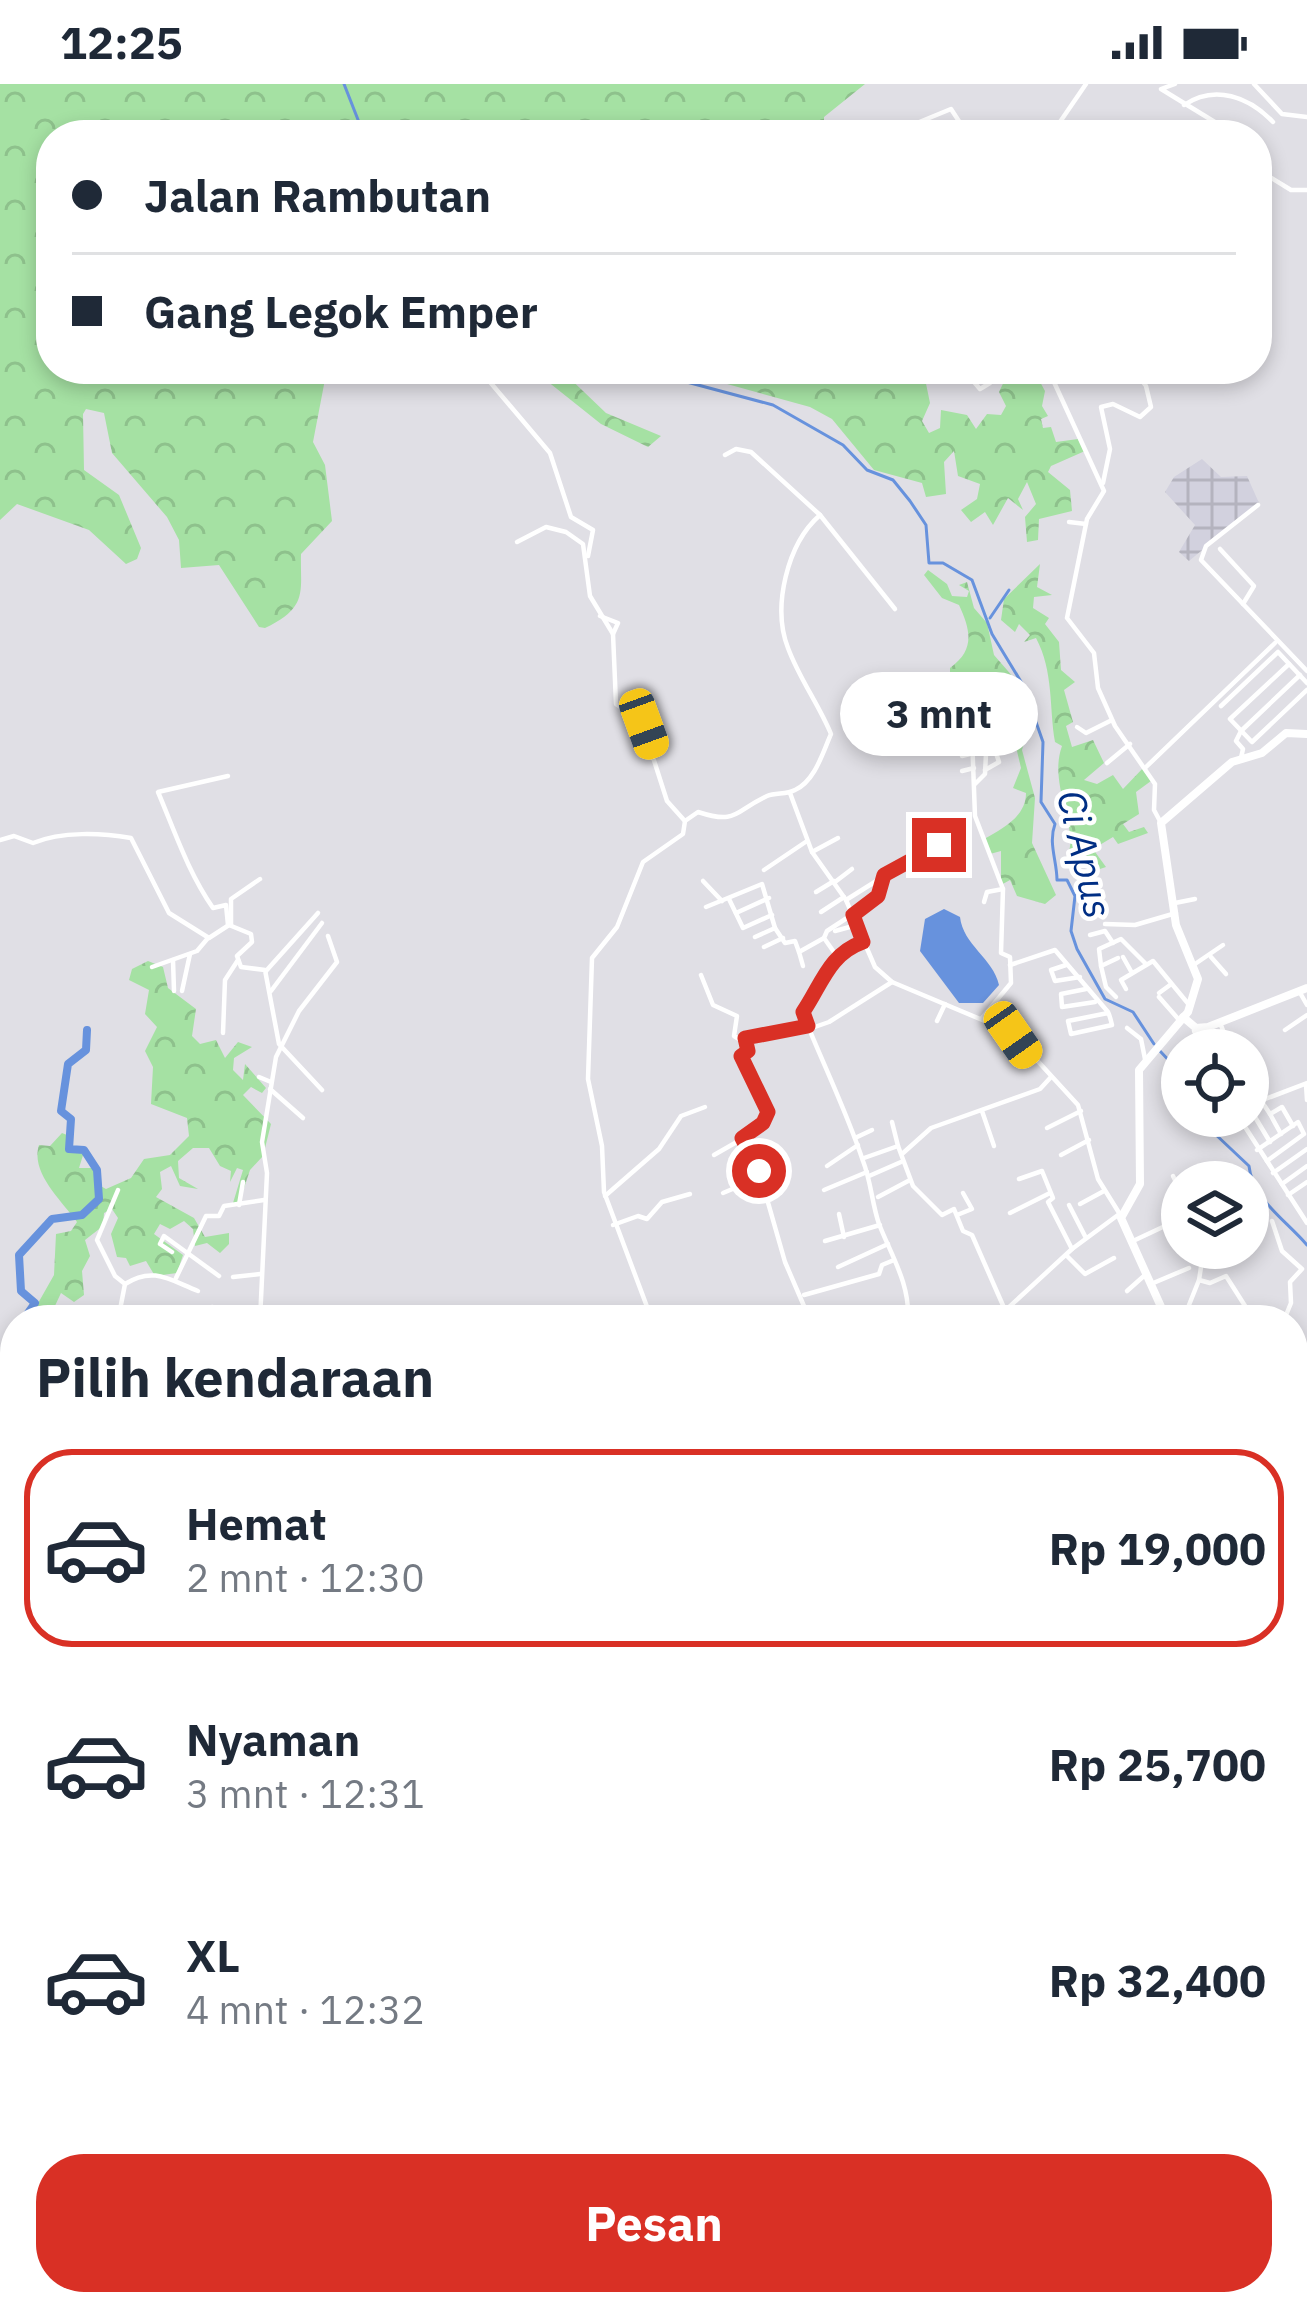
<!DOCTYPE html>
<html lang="id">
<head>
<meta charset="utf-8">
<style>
	body { margin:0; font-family:"IBM Plex Sans",sans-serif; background:#f6f6f7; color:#1f2937; height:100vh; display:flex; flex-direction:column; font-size:45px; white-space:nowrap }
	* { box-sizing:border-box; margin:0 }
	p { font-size:39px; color:#747a83 }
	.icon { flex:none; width:66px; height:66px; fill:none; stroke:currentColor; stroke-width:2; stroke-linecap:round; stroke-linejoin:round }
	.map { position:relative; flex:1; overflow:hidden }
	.panel { position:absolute; left:0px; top:1221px; width:1308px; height:1011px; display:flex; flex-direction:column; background:#fff; border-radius:48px 48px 0 0; box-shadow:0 6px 18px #0003 }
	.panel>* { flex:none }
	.banner { position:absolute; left:36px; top:36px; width:1236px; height:264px; border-radius:48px; box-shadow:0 6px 18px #0003; display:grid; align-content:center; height:264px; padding:0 36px; background:#fff }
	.fabs { position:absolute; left:1161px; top:945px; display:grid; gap:24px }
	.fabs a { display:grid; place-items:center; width:108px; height:108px; border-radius:50%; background:#fff; box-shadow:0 6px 18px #0003; font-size:60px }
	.end { position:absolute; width:54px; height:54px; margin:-27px; border:15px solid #d93025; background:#fff; box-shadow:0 0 0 6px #fff }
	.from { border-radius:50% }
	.bubble { position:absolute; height:84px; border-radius:42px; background:#fff; box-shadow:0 6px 18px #0003; font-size:39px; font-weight:800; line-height:84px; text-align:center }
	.car { position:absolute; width:36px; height:72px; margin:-36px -18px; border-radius:15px; box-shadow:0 0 9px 3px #0007; background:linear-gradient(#f5c518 24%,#345 0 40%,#f5c518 0 76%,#345 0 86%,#f5c518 0) }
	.banner b { display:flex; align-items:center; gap:42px; height:114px; font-size:45px }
	.banner b+b { border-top:3px solid #e0e1e3 }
	.banner i { width:30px; height:30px; background:#1f2937 }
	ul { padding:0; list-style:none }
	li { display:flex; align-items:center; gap:36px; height:198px; margin:0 24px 18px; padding:0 12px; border:6px solid transparent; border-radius:48px }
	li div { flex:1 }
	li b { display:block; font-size:45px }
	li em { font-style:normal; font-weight:800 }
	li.on { border-color:#d93025 }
	li>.icon { width:108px; height:108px; stroke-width:1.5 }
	h2 { padding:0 36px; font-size:54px; line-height:144px }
	.primary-button { display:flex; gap:24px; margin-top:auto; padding:24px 36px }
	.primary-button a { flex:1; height:138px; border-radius:48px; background:#d93025; color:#fff; font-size:48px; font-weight:800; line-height:138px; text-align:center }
	.status { display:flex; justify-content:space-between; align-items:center; height:84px; padding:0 60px; background:#fff; direction:ltr }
	.status svg { height:33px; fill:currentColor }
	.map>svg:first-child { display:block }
</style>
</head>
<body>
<div class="status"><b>12:25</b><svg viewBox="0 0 49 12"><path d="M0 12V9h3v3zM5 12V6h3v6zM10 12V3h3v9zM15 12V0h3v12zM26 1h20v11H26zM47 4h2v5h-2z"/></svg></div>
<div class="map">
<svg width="1307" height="2230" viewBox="0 0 1307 2230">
	<defs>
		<pattern id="industrial-grid" width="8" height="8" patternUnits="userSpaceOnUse" patternTransform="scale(3)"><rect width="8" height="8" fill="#d2d1de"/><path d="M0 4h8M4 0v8" fill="none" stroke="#b4b3be"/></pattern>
		<pattern id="forest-crowns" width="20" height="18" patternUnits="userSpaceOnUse" patternTransform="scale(3)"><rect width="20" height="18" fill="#a5e1a3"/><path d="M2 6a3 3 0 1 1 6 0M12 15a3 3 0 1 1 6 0" fill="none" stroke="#8ec18c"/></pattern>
	</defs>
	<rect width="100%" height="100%" fill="#e0dfe5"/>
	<polygon fill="url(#industrial-grid)" points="1202,375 1221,393 1247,392 1259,419 1189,477 1179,468 1195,441 1165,408 1174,393"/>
	<g fill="url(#forest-crowns)">
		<path d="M0 0H865L824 33V51H51V285H327L313 358 325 381 332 437 301 470C300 507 309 523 265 544L259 543 219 481 181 484 179 456 167 433 112 369 104 329 86 325 83 330 84 386 119 411 141 464 137 475 126 480 89 446 17 420 0 436Z"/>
		<polygon points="532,285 560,285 606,329 661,352 648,363 601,340"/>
		<polygon points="673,285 923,285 930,319 922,337 929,349 940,344 941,326 967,331 976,345 987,330 1001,331 1006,322 999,308 1010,285 1033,285 1045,307 1042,322 1048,332 1041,335 1043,344 1051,343 1056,358 1078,355 1085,367 1051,382 1048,388 1070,406 1072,427 1039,435 1038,456 1027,458 1025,433 1036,420 1027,398 1018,415 1023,426 1008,414 993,441 985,428 971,438 961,426 977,415 980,400 958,392 954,367 944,378 946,410 926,413 922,399 874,386 832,335 810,323"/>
		<path d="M1040 480 1037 503 1052 511 1034 513 1033 524 1049 534 1045 540 1059 558 1061 586 1075 598 1064 606 1073 638 1066 642 1072 663 1093 656 1104 679 1084 696 1097 700 1113 691 1123 705 1144 683 1151 697 1136 708 1139 730 1123 740 1129 748 1144 743 1148 749 1118 760 1113 753 1093 765 1106 783 1100 785 1068 770C1079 743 1048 700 1062 662L1055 658C1049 624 1054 588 1036 554L1024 558 1030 551 1019 540 1015 548 1001 536 1004 515Z"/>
		<path d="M928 486 947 500 952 512 967 513 969 507 959 501 967 498 974 524 987 539 994 571 1014 594C1005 606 1006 632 1017 643L1026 636 1029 642 1022 666 1035 714 1032 759 1056 811 1045 820 1017 812 1010 796 1001 801V767L990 770 984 755C1004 744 1026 732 1026 709L1013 704 1021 684 1013 650 986 660 981 645 992 651 1004 642 1002 624 971 608 952 620 934 622 930 614 950 598V584C975 566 971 547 959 521L942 514 924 491Z"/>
		<path d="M148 877 163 883 168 904 196 925 192 952 200 960 216 956 225 974 238 958 252 963 234 974 233 986 243 996 245 980 266 1004 262 1009 251 1003 243 1011 271 1040 263 1072 250 1086 239 1119H233L243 1086 237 1084 230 1098 231 1087 220 1082 209 1064H193L178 1077 179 1094 198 1105 180 1102 171 1082 160 1088 162 1105 156 1113 194 1134 205 1153 229 1149V1160L220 1169 207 1159 195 1162 193 1145 184 1137 170 1145 160 1140 154 1150 183 1171 177 1189 155 1192 146 1177 130 1182 126 1174 117 1173 111 1150 118 1134 112 1125 104 1129 103 1142 85 1156 90 1172 82 1187 84 1211 74 1218 61 1209 54 1224 42 1230 37 1221 54 1191 56 1150 71 1147 77 1138C62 1117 30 1089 39 1061L50 1062 62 1049 67 1051 68 1068H84L79 1084H94L97 1100 106 1105 131 1094 144 1075 170 1071 189 1052 187 1034 151 1020 153 983 145 967 157 943 145 930 149 906 129 896 132 885Z"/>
	</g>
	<path fill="#6792dd" d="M944 825 960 833C963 861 993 874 999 901L983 919H959L920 867 925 835Z"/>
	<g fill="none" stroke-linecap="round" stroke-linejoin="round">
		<g stroke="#6792dd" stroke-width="3">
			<polyline points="344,0 364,51"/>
			<path d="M638 285 773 321 843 361 867 386 893 396 910 417 926 441 929 479H943L972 496 992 550 1023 601 1043 658 1041 718 1055 740C1048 759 1057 777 1057 796H1067L1075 812 1071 847 1077 865 1105 915 1133 928 1154 960"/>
			<polyline points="990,534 1009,506"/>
			<polyline points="1160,967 1174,982 1182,1020"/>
			<path d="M1196 1032 1249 1082C1252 1115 1287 1137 1307 1161"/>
			<polyline points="883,2217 885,2230"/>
		</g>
		<g stroke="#6792dd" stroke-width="8">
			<polyline points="23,1236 35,1219 21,1207 19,1171 52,1135 82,1131 99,1115 97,1086 84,1066 69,1065 71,1035 61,1027 68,980 86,966 87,946"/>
			<polyline points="15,1249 15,1252"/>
			<polyline points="0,1279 15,1274"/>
			<polyline points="1161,2217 1185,2230"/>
		</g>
		<g stroke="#fff" stroke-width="4.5">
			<polyline points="1175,0 1161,5 1236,51"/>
			<polyline points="1254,0 1282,30 1307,33"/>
			<path d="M1184 21C1215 0 1249 13 1273 38"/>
			<polyline points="901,51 900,46 951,25 968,51"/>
			<polyline points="1051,51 1086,0"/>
			<polyline points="1257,85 1291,106 1307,106"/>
			<polyline points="479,285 550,369 571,433 593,446 588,472"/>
			<polyline points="963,285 980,305 990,299 993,285"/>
			<polyline points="1048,285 1104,407 1087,435 1067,534 1094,569 1098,604 1115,642 1155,700 1154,726 1161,739"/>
			<polyline points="1103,399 1110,365 1101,323 1113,320 1140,333 1151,323 1146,302 1133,285"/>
			<polyline points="1258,421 1206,462 1201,476 1307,587"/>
			<polyline points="820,431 895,525"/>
			<polyline points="1069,438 1086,440"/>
			<polyline points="517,458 546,443 566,448 583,460 590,512 613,550"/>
			<polyline points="1220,465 1254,502 1243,520"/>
			<polyline points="600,532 618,539 613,550 616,620 641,636 667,717 684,736"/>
			<polyline points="1289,580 1230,635 1252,658 1307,606"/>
			<polyline points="937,603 972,652 975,732 1003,805 1001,869 1010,873 1011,899 982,934"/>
			<polyline points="1221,622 1278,568 1307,599"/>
			<polyline points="1077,643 1086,649 1112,636"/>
			<polyline points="962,672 974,669"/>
			<polyline points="1241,674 1243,665 1236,657 1241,647 1300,591"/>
			<polyline points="1107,679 1130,660"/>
			<polyline points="1145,684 1275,559"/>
			<polyline points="985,686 999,678 993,660"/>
			<polyline points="962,687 974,684"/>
			<polyline points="975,700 985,690 987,649 1003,616"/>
			<polyline points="790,709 812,768 846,816 875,883 892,898 1011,948 1078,1021 1098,1095 1121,1132"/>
			<path d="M0 756 14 752 33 759C62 747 102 749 131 754L169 829 209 854 229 841 251 850 252 858 237 872 241 883 265 886 279 960 322 1006"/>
			<polyline points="812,768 838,754"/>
			<polyline points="764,786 807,757"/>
			<polyline points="703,797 722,817"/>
			<polyline points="835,798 852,785"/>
			<polyline points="816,808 834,797"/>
			<polyline points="729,815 743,844 772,831"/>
			<polyline points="846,816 948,752"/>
			<polyline points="984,818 987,808 1003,805"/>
			<polyline points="1175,819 1195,815"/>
			<polyline points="706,823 762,800 775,844 785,859 795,857 799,868"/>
			<polyline points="821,828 844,813"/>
			<polyline points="736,829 769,814"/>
			<polyline points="1105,840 1135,841 1176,829"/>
			<path d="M228 841 226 821 213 824C188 788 175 748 158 708L228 692"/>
			<polyline points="231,841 231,815 260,795"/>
			<polyline points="835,847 857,841"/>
			<polyline points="1090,851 1105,847 1113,859"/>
			<polyline points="755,853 775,844"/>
			<path d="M863 858C830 869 818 902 803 930 823 980 846 1026 863 1077 871 1097 872 1120 879 1140 892 1173 910 1200 908 1236"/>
			<polyline points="764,863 783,854"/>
			<polyline points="836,871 824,854 827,847 876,815 879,795"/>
			<polyline points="1123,873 1132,889"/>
			<polyline points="1211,873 1226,890"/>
			<polyline points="173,876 174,907"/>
			<polyline points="1195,880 1223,861"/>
			<path d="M1010 881 1055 866 1108 928C1110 932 1111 937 1112 941L1071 950 1068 937 1108 929"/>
			<polyline points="1066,881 1051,886 1055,897 1080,893"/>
			<polyline points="803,882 799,868 824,854"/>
			<polyline points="1101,882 1099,865 1121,855 1146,880"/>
			<polyline points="152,883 197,867 208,854"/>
			<polyline points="266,887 318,829"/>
			<polyline points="701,891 713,921 737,932 734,952 747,960 741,972 768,1030 742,1055 759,1087 785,1178 810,1236"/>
			<polyline points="1086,905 1061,910 1062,923 1095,918"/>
			<polyline points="1126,905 1121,896 1153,877 1190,922"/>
			<polyline points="182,907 190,870"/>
			<polyline points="271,907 322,839"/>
			<polyline points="1299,907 1307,921"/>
			<polyline points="1159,909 1170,901"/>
			<polyline points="1116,913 1106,903 1101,882 1118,874"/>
			<polyline points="1159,913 1180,937"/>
			<polyline points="937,937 945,920"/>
			<polyline points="1220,939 1225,951"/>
			<polyline points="1127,944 1141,955 1145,975"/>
			<polyline points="809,945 829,938 892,898"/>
			<polyline points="1285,946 1307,931"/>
			<polyline points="1194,947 1205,966"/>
			<polyline points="223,949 225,896 238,876"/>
			<polyline points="745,954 808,942"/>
			<polyline points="259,993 271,998"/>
			<polyline points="1306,1000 1307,1016"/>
			<polyline points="270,1005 303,1034"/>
			<polyline points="1255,1019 1307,999"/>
			<polyline points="1264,1021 1270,1030 1282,1023 1293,1042"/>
			<polyline points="982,1027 994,1062"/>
			<polyline points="1248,1030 1252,1028 1270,1058"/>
			<polyline points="1270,1030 1281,1050"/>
			<polyline points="1238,1032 1307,1139"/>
			<polyline points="892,1038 898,1062"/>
			<polyline points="1047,1044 1081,1027"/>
			<polyline points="855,1054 872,1046"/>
			<polyline points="1257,1066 1298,1038 1304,1050 1267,1077"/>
			<polyline points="902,1070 931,1044 1040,1005 1051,993"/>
			<polyline points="714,1071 742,1055"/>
			<polyline points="1061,1071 1089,1056"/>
			<polyline points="864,1074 898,1062 913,1102 942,1131 954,1125 963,1147 972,1151 1005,1226"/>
			<polyline points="827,1082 858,1061"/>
			<polyline points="1273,1089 1307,1065"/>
			<polyline points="869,1092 901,1078"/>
			<polyline points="1173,1092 1182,1110"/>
			<polyline points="1019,1095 1042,1087 1053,1114 1048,1118 1072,1165"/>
			<polyline points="1282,1100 1307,1082"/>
			<polyline points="824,1106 867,1088"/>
			<polyline points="723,1109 761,1093"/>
			<polyline points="1288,1111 1307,1098"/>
			<polyline points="605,1112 659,1065 681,1032 705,1023"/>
			<polyline points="878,1113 910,1096"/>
			<polyline points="1080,1120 1104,1107"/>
			<polyline points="239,1121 243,1098"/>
			<polyline points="1069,1121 1086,1154"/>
			<polyline points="1010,1129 1050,1109"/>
			<polyline points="839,1130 844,1153"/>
			<polyline points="957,1131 972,1125 963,1109"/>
			<polyline points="1272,1137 1282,1167 1302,1185 1290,1198 1291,1219 1284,1236"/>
			<polyline points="613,1141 638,1132 647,1135 662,1118 690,1110"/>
			<polyline points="825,1157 880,1141"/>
			<polyline points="1133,1157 1182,1134"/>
			<polyline points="172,1168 160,1160 164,1152 219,1192"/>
			<polyline points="1067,1172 1085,1190 1114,1174"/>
			<polyline points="838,1183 888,1160"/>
			<polyline points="233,1193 260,1190"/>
			<polyline points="176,1194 206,1132 219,1132 224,1122 264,1116"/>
			<polyline points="1199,1196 1210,1199 1226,1192 1254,1236"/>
			<path d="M125 1200C153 1182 170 1196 198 1207"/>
			<polyline points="1151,1200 1189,1184"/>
			<polyline points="1127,1207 1145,1191"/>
			<polyline points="804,1211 879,1190 882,1181 894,1176"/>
			<polyline points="212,1223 260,1233"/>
			<polyline points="808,1225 824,1226"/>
			<polyline points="1007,1225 1019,1236"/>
			<polyline points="955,1227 960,1236"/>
			<polyline points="118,1236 125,1200 115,1192 97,1156 118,1106"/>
			<polyline points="260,1236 267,1089 262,1058 276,973 299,927 337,878 328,852"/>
			<path d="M652 1236 604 1108 602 1062 588 995 592 874 617 843 643 778 683 750 685 737 698 728C738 741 734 727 767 712 776 708 786 711 795 706 815 697 823 668 831 650 819 621 799 594 788 564 772 523 787 460 820 431L751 368 736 365 725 371"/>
			<polyline points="995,1236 1072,1165 1118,1131"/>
			<polyline points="1183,1236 1199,1196 1204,1164"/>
			<polyline points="1293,1260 1307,1271"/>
			<polyline points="0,1378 15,1378"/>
			<polyline points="1293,1384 1299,1381 1294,1363"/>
			<polyline points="1293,1416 1297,1414"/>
			<polyline points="1293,1496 1307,1520"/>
			<polyline points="1293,1671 1307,1670"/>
			<polyline points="0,1695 15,1685"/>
			<polyline points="1301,1718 1307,1718"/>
			<polyline points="1293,1768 1307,1757"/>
			<polyline points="1293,1891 1307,1888"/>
			<polyline points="1293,1905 1307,1902"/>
			<polyline points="1293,2154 1307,2166"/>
			<polyline points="0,2206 10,2205"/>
			<polyline points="96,2217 115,2230"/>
			<polyline points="192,2217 195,2230"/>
			<polyline points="299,2217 303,2230"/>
			<polyline points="442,2217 445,2230"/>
			<polyline points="614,2217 623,2227 717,2217"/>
			<polyline points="793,2217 799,2230"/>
			<polyline points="863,2217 864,2230"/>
			<polyline points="907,2217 912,2230"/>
			<polyline points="952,2217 961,2230"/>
			<polyline points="982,2217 990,2230"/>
			<polyline points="1031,2217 1037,2230"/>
			<polyline points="1109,2217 1116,2230"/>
			<polyline points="1152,2218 1175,2226"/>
			<polyline points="1067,2219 1070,2217"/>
			<polyline points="127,2230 150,2217"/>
			<polyline points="346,2230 360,2217"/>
			<polyline points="557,2230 588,2217"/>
			<polyline points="827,2230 830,2229"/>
			<polyline points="945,2230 940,2221 946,2217"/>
		</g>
		<g stroke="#fff" stroke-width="8">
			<polyline points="1183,933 1196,944 1208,943 1307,904"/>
			<polyline points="1167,1236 1121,1134 1140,1100 1139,986 1188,928 1198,895 1176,841 1161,739 1232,678 1262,669 1286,649 1307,650"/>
			<polyline points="740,2217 741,2230"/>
		</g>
	</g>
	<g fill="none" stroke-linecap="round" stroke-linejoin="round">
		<path stroke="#d93025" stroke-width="15" d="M759 1087 742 1054 763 1039 768 1028 741 972 748 967 745 954 808 942 803 928C822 900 829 870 863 858L853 831 878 812 884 791 939 761"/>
	</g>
	<g text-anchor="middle" stroke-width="9" stroke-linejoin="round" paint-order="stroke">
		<g font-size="39" font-style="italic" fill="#002e84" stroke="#fff">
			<text transform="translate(1085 770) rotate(77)" y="14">Ci Apus</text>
		</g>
	</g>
</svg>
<div class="fabs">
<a><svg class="icon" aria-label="locate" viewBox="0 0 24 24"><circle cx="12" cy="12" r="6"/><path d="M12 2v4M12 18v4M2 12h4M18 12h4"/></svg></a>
<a><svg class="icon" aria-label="layers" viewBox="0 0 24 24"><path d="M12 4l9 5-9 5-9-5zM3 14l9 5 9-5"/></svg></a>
</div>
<i class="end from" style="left:759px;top:1087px"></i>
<i class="end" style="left:939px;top:761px"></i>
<div class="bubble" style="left:840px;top:588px;width:198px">3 mnt</div>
<i class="car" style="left:644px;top:640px;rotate:160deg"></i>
<i class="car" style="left:1013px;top:951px;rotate:145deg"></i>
<div class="banner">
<b><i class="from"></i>Jalan Rambutan</b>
<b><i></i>Gang Legok Emper</b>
</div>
<section class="panel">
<h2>Pilih kendaraan</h2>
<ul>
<li class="on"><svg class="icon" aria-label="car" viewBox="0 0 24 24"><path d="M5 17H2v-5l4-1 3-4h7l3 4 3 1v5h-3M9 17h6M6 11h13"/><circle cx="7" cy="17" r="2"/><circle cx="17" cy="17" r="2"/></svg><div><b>Hemat</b><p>2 mnt · 12:30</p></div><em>Rp 19,000</em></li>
<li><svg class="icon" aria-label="car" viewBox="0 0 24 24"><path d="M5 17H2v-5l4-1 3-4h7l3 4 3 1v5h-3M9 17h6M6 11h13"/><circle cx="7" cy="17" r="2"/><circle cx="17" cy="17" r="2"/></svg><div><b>Nyaman</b><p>3 mnt · 12:31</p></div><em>Rp 25,700</em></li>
<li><svg class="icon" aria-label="car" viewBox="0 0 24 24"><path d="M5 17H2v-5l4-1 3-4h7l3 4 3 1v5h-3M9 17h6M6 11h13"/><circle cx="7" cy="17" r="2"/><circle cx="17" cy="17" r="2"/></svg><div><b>XL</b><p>4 mnt · 12:32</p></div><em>Rp 32,400</em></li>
</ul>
<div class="primary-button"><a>Pesan</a></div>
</section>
</div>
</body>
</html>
